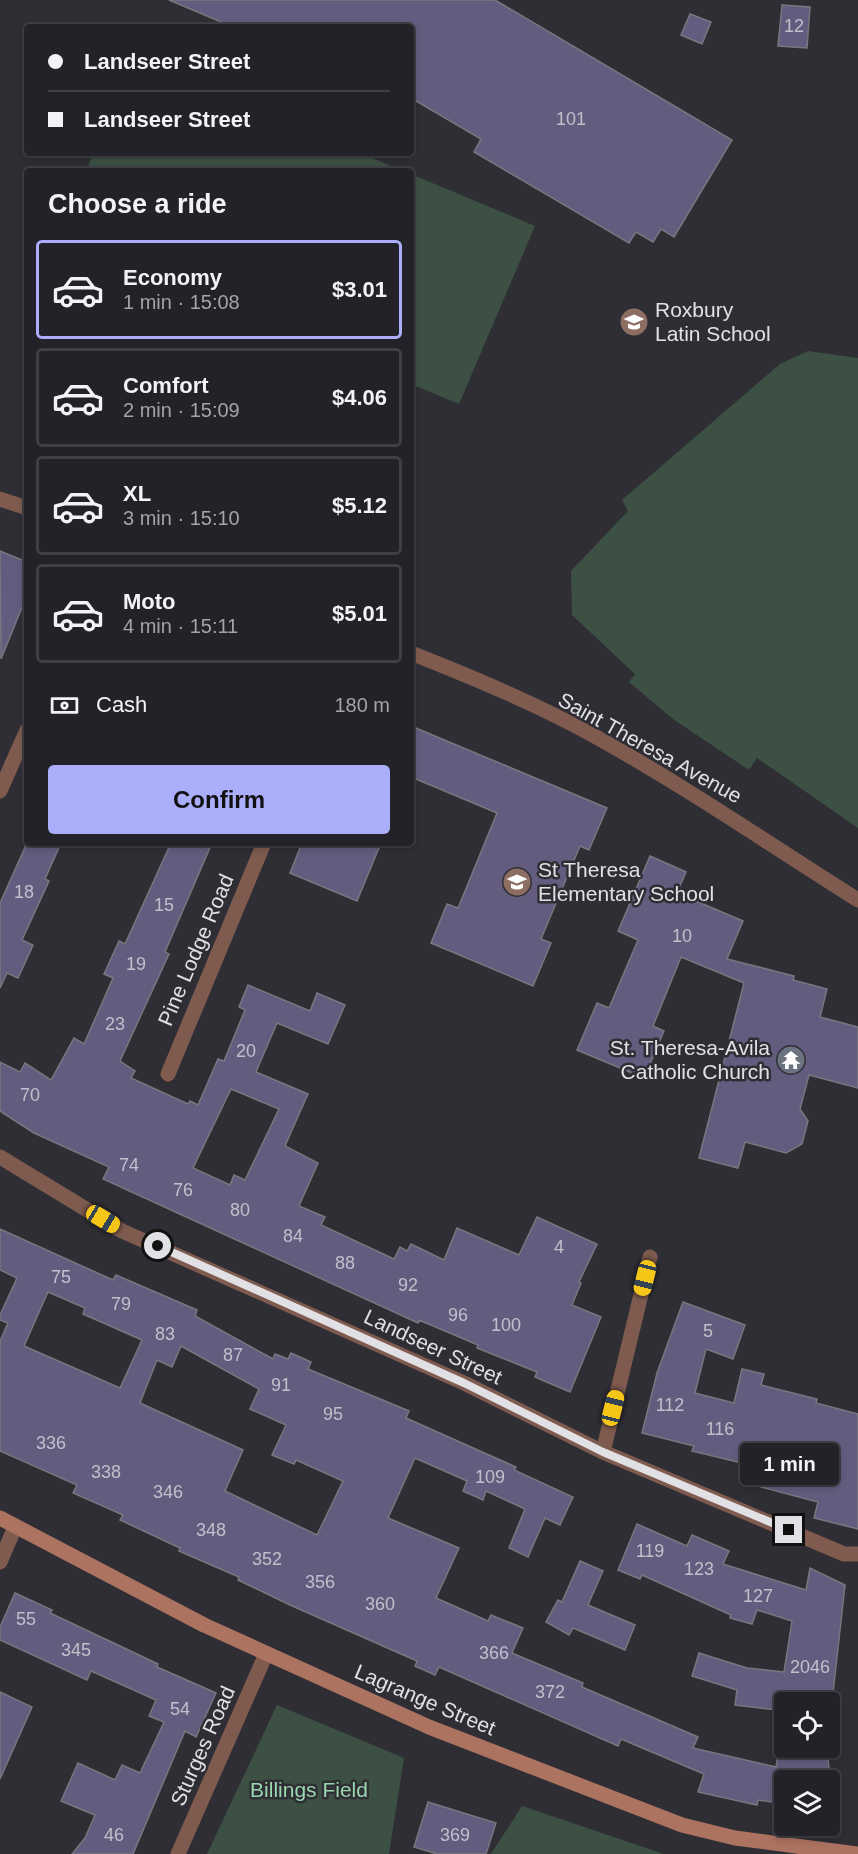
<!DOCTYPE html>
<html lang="en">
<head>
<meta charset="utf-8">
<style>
	body { margin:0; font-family:Helvetica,sans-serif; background:#2f2f34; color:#f1f3f6; height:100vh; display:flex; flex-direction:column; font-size:22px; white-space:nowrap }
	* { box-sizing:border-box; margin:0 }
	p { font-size:20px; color:#a3a4a8 }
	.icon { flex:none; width:33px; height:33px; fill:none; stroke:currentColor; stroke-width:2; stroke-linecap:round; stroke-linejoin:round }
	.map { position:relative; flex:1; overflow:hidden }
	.side { position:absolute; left:24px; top:168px; width:390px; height:678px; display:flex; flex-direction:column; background:#232228; border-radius:6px; box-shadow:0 3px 9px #0003,0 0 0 2px #403f45 }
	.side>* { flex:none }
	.top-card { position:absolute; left:24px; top:24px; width:390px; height:132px; border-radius:6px; box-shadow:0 3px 9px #0003,0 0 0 2px #403f45; display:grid; align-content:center; height:132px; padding:0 24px; background:#232228 }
	.controls { position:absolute; left:774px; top:1692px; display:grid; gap:12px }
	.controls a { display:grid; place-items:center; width:66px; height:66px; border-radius:6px; background:#232228; box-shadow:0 3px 9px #0003,0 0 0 2px #403f45; font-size:30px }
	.end { position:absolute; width:27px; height:27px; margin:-14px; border:8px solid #e1e0e5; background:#111; box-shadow:0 0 0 3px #111 }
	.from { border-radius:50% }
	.bubble { position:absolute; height:42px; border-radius:6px; background:#232228; box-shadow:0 3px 9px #0003,0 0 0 2px #403f45; font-size:20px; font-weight:700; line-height:42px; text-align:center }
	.car { position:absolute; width:18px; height:36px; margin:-18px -9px; border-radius:8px; box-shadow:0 0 4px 2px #0007; background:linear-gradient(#f5c518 24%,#345 0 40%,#f5c518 0 76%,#345 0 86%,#f5c518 0) }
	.top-card b { display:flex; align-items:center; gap:21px; height:57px; font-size:22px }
	.top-card b+b { border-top:2px solid #403f45 }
	.top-card i { width:15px; height:15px; background:#f1f3f6 }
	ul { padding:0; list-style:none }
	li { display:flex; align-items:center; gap:18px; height:99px; margin:0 12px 9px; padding:0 12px; border:3px solid #403f45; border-radius:6px }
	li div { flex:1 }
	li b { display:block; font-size:22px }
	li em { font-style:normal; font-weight:700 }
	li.selected { border-color:#abaffb }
	li>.icon { width:54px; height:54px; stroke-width:1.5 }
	h2 { padding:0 24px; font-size:27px; line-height:72px }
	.pay { display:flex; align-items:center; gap:15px; height:66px; padding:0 24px; font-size:22px }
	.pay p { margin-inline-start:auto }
	.cta { display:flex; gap:12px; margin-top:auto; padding:12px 24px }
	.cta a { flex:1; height:69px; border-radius:6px; background:#abaffb; color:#111; font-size:24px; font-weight:700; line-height:69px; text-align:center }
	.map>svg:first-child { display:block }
</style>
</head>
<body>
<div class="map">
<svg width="858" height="1854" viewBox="0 0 858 1854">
	<rect width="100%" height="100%" fill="#2f2e35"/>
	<g fill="#3c5143">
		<polygon points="94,153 360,153 403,171 86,171"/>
		<polygon points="411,174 535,226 459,404 411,384"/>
		<polygon points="808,351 858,358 858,828 757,758 749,770 673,719 629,682 635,674 572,615 571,571 628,511 622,500 780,364"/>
		<polygon points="277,1705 404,1758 389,1854 207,1854"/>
		<polygon points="522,1806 664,1854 491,1854"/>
	</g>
	<g fill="#635c7e" stroke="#78777f" stroke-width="1.5" fill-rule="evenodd">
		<polygon points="169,0 495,0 732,140 674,237 661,229 653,242 636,232 629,243 474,152 481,139 411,98 411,27 233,27"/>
		<polygon points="782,5 810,7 807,48 778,46"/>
		<polygon points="690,14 711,22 702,44 681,35"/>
		<polygon points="0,551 27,562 27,595 1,659"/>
		<polygon points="411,726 607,808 589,850 580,846 541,939 551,943 533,986 431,943 447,904 458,908 497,813 411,777"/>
		<polygon points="27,843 61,843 45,879 49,881 22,940 33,945 18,978 7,973 0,988 0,903"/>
		<path d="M171 843H212L165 952 169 954 120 1061 135 1071 131 1078 188 1104 190 1101 198 1105 218 1059 224 1061 245 1010 239 1007 248 985 310 1011 317 993 345 1005 328 1044 277 1023 256 1072 308 1094 285 1146 318 1163 299 1206 325 1217 321 1225 394 1259 400 1247 407 1251 411 1244 444 1260 457 1228 519 1255 537 1217 597 1244 579 1282 581 1283 572 1305 601 1317 570 1392 535 1377 537 1372 477 1348 478 1345 419 1320 418 1323 103 1179 109 1167 34 1133 0 1111V1062L20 1072 25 1063 51 1080 74 1038 84 1044 113 978 104 974 119 941 125 944ZM231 1089 279 1109 245 1180 234 1175 230 1185 193 1168Z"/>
		<polygon points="302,843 381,843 357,901 290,873"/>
		<polygon points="650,856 686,872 677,893 743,921 727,959 794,976 793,980 827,989 820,1017 858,1027 858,1088 809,1075 800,1109 808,1121 802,1144 786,1153 745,1142 738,1168 699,1158 744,983 681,957 653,1026 664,1031 644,1078 577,1050 597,1003 609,1008 638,940 618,931"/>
		<path d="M0 1229 113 1280 116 1275 197 1310 195 1316 273 1359 275 1354 288 1359 291 1353 311 1362 308 1369 409 1411 406 1418 516 1467 514 1470 573 1497 560 1525 545 1518 528 1557 509 1548 525 1509 486 1491 483 1500 463 1491 467 1481 415 1458 388 1518 459 1548 436 1598 488 1621 491 1615 523 1628 512 1653 583 1683 582 1687 698 1737 693 1748 776 1767 779 1748H827L830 1780H784V1804L758 1800 757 1805 698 1792 704 1774 621 1739 618 1746 439 1667 435 1675 415 1666 417 1661 290 1605 238 1580 239 1577 179 1551 180 1548 120 1520 123 1515 73 1493 77 1485 0 1451V1341L8 1323 0 1320V1315L17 1278 0 1270ZM48 1292 85 1308 83 1314 142 1340 120 1388 24 1346ZM181 1346 259 1389 250 1409 286 1425 272 1455 294 1464 296 1460 343 1481 317 1535 225 1491 243 1450 140 1403 157 1360 172 1367Z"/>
		<polygon points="683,1302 745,1325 733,1359 706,1349 695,1393 734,1403 742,1369 764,1374 761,1385 817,1399 816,1403 858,1414 858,1529 814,1518 818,1502 746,1483 750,1465 692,1451 694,1446 642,1433 657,1373"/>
		<polygon points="637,1524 687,1546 692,1535 729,1551 723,1564 806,1590 810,1568 845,1585 832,1702 784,1702 784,1711 735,1705 737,1690 692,1676 699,1653 747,1668 784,1672 792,1621 757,1610 752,1624 730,1618 731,1615 642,1575 640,1579 618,1570"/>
		<polygon points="580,1561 603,1571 588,1605 635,1625 625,1650 573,1628 569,1635 546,1622 558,1600 562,1602"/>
		<polygon points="15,1593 52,1610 50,1613 158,1664 157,1667 216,1693 196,1737 185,1731 133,1854 72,1854 85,1838 95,1815 61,1801 78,1763 115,1780 122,1765 140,1773 164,1722 149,1716 156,1700 91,1671 87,1680 0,1640 0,1627"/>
		<polygon points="0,1692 32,1707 0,1779"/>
		<polygon points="428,1802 496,1823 486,1854 437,1854 414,1847"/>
	</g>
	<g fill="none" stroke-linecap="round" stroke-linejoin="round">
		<g stroke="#7f5b4f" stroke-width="15">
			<polyline points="0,499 27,508"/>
			<path d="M411 653C474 678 539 705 598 738 688 788 772 846 858 900"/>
			<polyline points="0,791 27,730"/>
			<polyline points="168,1074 264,843"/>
			<polyline points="0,1157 122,1231 464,1383 603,1452 844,1554 858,1554"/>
			<polyline points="603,1452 650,1257"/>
			<polyline points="0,1562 15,1527"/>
			<polyline points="178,1854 266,1654"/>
		</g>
		<polyline stroke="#ac7360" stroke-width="15" points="0,1518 204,1625 429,1727 682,1825 735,1838 857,1854"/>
	</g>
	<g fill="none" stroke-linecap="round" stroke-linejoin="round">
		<polyline stroke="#e1e0e5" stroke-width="8" points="158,1246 464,1383 603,1452 789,1530"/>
	</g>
	<defs>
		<g id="school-disc" transform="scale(1.5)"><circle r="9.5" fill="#8d6e63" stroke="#2f2e35"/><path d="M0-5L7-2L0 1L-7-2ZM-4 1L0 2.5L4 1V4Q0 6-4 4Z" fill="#fff"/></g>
		<g id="temple-disc" transform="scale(1.5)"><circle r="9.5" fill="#6b7280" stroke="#2f2e35"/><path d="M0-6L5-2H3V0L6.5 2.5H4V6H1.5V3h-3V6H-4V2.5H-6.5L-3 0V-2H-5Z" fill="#fff"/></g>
	</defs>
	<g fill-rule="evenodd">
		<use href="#school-disc" x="634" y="322"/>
		<use href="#school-disc" x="517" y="882"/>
		<use href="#temple-disc" x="791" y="1060"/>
	</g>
	<g text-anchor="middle" stroke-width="5" stroke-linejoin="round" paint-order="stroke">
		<g font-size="18" fill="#c2bfcb">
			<text x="794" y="32">12</text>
			<text x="571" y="125">101</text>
			<text x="24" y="898">18</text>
			<text x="164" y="911">15</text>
			<text x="682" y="942">10</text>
			<text x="136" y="970">19</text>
			<text x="115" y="1030">23</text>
			<text x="246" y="1057">20</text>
			<text x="30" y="1101">70</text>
			<text x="129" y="1171">74</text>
			<text x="183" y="1196">76</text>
			<text x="240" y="1216">80</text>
			<text x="293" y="1242">84</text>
			<text x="559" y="1253">4</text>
			<text x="345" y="1269">88</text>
			<text x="61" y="1283">75</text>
			<text x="408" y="1291">92</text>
			<text x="121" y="1310">79</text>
			<text x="458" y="1321">96</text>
			<text x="506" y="1331">100</text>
			<text x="708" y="1337">5</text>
			<text x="165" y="1340">83</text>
			<text x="233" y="1361">87</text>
			<text x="281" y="1391">91</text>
			<text x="670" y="1411">112</text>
			<text x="333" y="1420">95</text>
			<text x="720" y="1435">116</text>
			<text x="51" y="1449">336</text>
			<text x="106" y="1478">338</text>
			<text x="490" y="1483">109</text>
			<text x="168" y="1498">346</text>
			<text x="211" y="1536">348</text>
			<text x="650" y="1557">119</text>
			<text x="267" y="1565">352</text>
			<text x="699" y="1575">123</text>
			<text x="320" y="1588">356</text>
			<text x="758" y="1602">127</text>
			<text x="380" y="1610">360</text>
			<text x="26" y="1625">55</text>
			<text x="76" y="1656">345</text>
			<text x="494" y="1659">366</text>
			<text x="810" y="1673">2046</text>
			<text x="550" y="1698">372</text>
			<text x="180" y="1715">54</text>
			<text x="114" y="1841">46</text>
			<text x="455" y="1841">369</text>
		</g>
		<g font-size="21" fill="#e1e0e5" stroke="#2f2e35" text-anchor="start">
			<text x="655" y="317">Roxbury<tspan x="655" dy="24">Latin School</tspan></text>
			<text x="538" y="877">St Theresa<tspan x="538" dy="24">Elementary School</tspan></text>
			<text x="770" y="1055" text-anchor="end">St. Theresa-Avila<tspan x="770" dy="24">Catholic Church</tspan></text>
		</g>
		<g font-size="21" fill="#e1e0e5" stroke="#2f2e35">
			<text transform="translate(650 748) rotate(29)" y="7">Saint Theresa Avenue</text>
			<text transform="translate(196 950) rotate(-67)" y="7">Pine Lodge Road</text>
			<text transform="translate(433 1347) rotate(25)" y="7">Landseer Street</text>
			<text transform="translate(425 1700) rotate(23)" y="7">Lagrange Street</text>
			<text transform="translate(203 1746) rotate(-66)" y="7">Sturges Road</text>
		</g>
		<g font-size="21" fill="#99d7af" stroke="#2f2e35">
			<text x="309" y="1797">Billings Field</text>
		</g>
	</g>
</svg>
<div class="controls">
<a><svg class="icon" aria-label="locate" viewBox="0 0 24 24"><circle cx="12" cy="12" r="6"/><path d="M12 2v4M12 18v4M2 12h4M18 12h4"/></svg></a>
<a><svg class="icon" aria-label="layers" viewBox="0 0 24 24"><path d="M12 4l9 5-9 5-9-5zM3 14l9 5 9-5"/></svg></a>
</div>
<i class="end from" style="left:158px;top:1246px"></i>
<i class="end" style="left:789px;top:1530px"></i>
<div class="bubble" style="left:740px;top:1443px;width:99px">1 min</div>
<i class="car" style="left:103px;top:1219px;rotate:121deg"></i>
<i class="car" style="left:645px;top:1278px;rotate:194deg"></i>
<i class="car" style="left:613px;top:1408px;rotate:14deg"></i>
<div class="top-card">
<b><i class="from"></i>Landseer Street</b>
<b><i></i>Landseer Street</b>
</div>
<section class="side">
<h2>Choose a ride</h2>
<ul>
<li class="selected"><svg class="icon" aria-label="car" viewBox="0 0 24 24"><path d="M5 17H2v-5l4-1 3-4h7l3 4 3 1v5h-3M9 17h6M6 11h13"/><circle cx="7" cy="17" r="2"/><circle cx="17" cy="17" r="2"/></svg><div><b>Economy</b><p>1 min · 15:08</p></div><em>$3.01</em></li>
<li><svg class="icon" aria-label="car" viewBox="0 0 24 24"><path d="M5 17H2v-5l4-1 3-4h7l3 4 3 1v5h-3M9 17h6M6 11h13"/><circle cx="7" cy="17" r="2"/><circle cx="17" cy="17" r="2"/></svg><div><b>Comfort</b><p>2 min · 15:09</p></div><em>$4.06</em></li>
<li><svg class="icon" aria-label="car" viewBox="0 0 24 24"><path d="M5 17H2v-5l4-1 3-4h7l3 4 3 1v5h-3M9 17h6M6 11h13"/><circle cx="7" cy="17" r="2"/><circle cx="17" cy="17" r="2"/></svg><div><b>XL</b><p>3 min · 15:10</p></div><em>$5.12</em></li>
<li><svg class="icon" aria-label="car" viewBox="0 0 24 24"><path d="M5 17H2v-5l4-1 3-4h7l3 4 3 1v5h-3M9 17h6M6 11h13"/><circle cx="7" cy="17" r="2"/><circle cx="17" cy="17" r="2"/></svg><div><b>Moto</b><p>4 min · 15:11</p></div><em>$5.01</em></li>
</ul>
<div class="pay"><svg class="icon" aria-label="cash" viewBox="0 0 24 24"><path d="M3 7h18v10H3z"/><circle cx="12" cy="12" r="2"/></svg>Cash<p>180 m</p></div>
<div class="cta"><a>Confirm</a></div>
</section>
</div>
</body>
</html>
